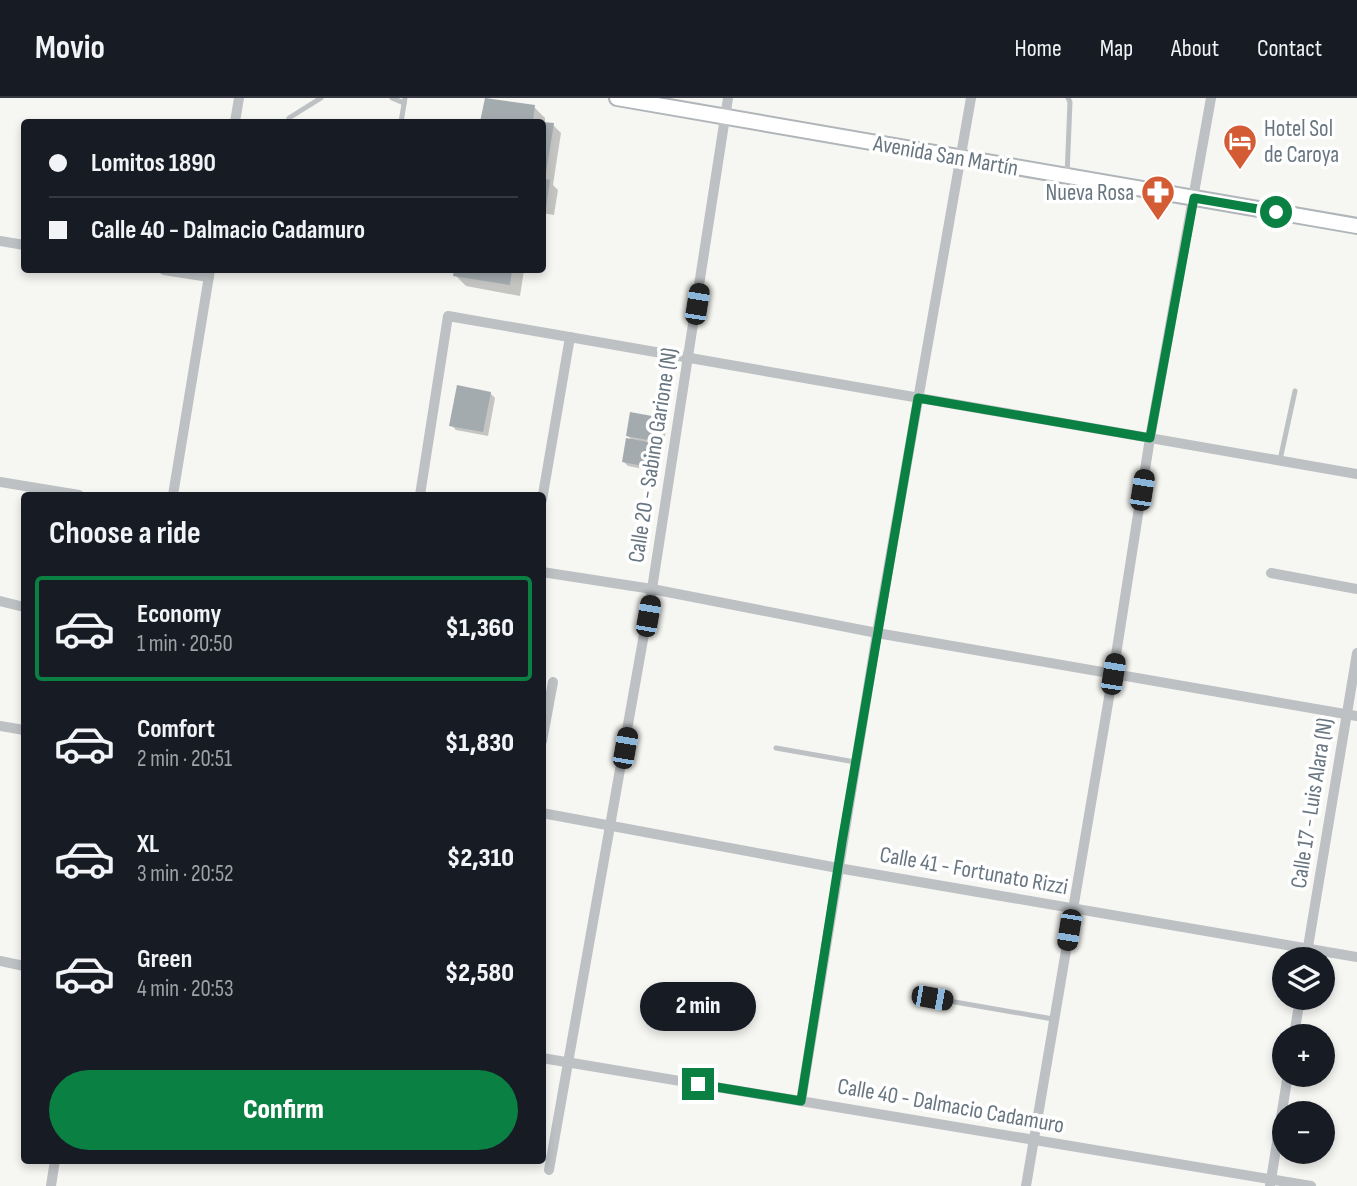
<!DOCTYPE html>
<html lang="en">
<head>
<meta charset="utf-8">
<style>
	body { margin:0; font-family:"Sofia Sans Condensed",sans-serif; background:#20242c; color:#f1f3f6; height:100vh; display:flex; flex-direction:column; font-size:26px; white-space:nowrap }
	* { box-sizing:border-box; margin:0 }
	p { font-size:23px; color:#9ea1a6 }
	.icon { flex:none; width:38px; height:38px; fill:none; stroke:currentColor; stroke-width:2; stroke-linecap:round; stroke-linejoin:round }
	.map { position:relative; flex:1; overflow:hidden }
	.details { position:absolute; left:21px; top:394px; width:525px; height:672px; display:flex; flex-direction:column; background:#171b24; border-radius:7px; box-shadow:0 4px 10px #0003 }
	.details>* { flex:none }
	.banner { position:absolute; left:21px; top:21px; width:525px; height:154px; border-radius:7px; box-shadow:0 4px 10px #0003; display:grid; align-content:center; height:154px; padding:0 28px; background:#171b24 }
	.tools { position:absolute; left:1272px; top:849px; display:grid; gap:14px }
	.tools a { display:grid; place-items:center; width:63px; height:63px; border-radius:50%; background:#171b24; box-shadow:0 4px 10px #0003; font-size:35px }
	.end { position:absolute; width:32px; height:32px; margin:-16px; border:9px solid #0b8043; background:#fff; box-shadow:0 0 0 4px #fff }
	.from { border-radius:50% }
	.bubble { position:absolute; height:49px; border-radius:24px; background:#171b24; box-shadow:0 4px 10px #0003; font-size:23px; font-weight:800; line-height:49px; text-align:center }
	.car { position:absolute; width:21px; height:42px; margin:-21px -10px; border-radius:9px; box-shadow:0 0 5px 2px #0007; background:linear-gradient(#222 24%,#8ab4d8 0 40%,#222 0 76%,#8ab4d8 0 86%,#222 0) }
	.banner b { display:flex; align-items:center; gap:24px; height:66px; font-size:26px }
	.banner b+b { border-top:2px solid #363941 }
	.banner i { width:18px; height:18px; background:#f1f3f6 }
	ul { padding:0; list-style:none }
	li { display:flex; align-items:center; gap:21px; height:105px; margin:0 14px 10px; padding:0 14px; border:4px solid transparent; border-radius:7px }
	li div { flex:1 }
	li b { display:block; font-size:26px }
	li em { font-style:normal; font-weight:800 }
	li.selected { border-color:#0b8043 }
	li>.icon { width:63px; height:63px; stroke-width:1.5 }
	h2 { padding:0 28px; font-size:32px; line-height:84px }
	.primary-button { display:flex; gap:14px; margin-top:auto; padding:14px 28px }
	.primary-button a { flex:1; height:80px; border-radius:42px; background:#0b8043; color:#fff; font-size:28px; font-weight:800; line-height:80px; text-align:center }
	header { display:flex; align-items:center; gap:42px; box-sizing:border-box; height:98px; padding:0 35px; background:#171b24; border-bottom:2px solid #363941 }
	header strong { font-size:33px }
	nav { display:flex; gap:38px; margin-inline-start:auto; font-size:24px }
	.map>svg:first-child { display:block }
</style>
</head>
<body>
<header>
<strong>Movio</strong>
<nav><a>Home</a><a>Map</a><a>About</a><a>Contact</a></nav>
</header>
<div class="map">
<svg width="1357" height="1088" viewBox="0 0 1357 1088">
	<rect width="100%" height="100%" fill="#f6f6f3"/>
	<g fill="#0003">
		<polygon points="486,2 534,9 545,20 545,26 553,27 561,35 553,87 558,92 554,117 542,115 542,24 482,24"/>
		<polygon points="456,172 524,172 520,198 466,188 455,177"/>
		<polygon points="490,295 495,300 488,338 456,332 451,327"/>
		<polygon points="662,322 667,327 663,348 657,347 663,353 659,374 628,368 623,363 633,343 628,338"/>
	</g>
	<g fill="#a3abaf">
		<polygon points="485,0 535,7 533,24 480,24"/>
		<polygon points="542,24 554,25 545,81 550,82 546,110 542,109"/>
		<polygon points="454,172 512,172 510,187 453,178"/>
		<polygon points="457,287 491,294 483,334 449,328"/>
		<polygon points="630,314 663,320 659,344 626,338"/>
		<polygon points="626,340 659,346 654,370 622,364"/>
	</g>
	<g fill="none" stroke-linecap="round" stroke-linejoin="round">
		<g stroke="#b0b5b9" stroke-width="18">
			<polyline id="secondary" points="617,0 1357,128"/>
		</g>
		<g stroke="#bdc1c4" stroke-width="5">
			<polyline points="392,0 404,5"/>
			<polyline points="288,24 289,20 321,0"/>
			<polyline points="401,24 405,0"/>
			<polyline points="1067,78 1070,4 1068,0"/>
			<polyline points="1280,362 1295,293"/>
			<polyline points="776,650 855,664"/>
			<polyline points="932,900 1053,921"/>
		</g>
		<g stroke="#bdc1c4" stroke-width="10">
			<polyline points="235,24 239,0"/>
			<polyline points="0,143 24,147"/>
			<polyline points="164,172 209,179"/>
			<polyline points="0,384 79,397"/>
			<polyline points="173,397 210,172"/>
			<polyline points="420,397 448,218 1357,376"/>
			<polyline points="542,402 570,239"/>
			<polyline points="542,474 652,491 877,535 1357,618"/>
			<polyline points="1271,475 1357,491"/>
			<polyline points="0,503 24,509"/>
			<polyline points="0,628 24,632"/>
			<polyline points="542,643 553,584"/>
			<polyline points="542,715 838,770 1357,859"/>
			<polyline points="1306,861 1357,555"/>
			<polyline points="0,863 24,868"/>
			<polyline points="1294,938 1300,900"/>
			<polyline points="542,960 1311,1088"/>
			<polyline points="801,1003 877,535 971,0"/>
			<polyline points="549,1072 652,491 728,0"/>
			<polyline points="51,1088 55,1062"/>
			<polyline points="1026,1088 1113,576 1150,340 1211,0"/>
			<polyline points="1270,1088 1288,976"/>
		</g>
		<use href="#secondary" stroke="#fff" stroke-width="14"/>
	</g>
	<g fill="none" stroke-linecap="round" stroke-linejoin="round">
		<polyline stroke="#0b8043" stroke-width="9" points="698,986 801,1003 842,744 918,300 1150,340 1194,100 1276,114"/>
	</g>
	<defs>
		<g id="hotel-pin" transform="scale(1.75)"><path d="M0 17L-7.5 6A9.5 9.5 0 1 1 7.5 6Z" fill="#d45c35" stroke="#fff"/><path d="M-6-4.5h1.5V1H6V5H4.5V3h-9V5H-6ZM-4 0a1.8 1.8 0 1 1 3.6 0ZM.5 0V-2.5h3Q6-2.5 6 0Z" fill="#fff"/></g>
		<g id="pharmacy-pin" transform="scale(1.75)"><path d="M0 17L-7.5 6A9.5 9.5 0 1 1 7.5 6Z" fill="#d45c35" stroke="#fff"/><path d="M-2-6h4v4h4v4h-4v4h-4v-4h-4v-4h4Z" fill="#fff"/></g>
	</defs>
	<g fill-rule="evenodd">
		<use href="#hotel-pin" x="1240" y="43"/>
		<use href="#pharmacy-pin" x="1158" y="94"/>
	</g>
	<g text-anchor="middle" stroke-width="7" stroke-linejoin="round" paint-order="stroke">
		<g font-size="23" fill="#687681" stroke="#fff" text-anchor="start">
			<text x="1264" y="38">Hotel Sol<tspan x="1264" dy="26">de Caroya</tspan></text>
			<text x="1134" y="102" text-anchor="end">Nueva Rosa</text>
		</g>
		<g font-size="23" fill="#687681" stroke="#fff">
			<text transform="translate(946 57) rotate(10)" y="8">Avenida San Martín</text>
			<text transform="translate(652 357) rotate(-81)" y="8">Calle 20 - Sabino Garione (N)</text>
			<text transform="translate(1311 705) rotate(-81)" y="8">Calle 17 - Luis Alara (N)</text>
			<text transform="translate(974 772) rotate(10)" y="8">Calle 41 - Fortunato Rizzi</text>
			<text transform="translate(951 1007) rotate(10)" y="8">Calle 40 - Dalmacio Cadamuro</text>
		</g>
	</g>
</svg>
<div class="tools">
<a><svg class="icon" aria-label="layers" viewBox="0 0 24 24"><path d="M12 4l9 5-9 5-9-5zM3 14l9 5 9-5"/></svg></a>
<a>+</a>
<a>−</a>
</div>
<i class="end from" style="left:1276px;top:114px"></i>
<i class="end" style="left:698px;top:986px"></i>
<div class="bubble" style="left:640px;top:884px;width:116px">2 min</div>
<i class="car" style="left:697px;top:206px;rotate:9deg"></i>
<i class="car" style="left:1142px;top:392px;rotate:9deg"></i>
<i class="car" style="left:648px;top:518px;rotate:10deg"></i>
<i class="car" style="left:1113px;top:576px;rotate:9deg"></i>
<i class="car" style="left:625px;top:650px;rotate:10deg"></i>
<i class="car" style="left:1069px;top:832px;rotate:189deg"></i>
<i class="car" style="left:932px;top:900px;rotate:100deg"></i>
<div class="banner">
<b><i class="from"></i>Lomitos 1890</b>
<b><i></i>Calle 40 - Dalmacio Cadamuro</b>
</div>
<section class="details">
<h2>Choose a ride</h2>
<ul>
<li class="selected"><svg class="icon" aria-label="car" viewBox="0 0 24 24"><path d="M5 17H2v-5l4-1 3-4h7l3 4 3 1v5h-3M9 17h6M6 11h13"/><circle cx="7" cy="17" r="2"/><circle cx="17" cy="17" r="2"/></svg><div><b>Economy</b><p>1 min · 20:50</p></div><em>$1,360</em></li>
<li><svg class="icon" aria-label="car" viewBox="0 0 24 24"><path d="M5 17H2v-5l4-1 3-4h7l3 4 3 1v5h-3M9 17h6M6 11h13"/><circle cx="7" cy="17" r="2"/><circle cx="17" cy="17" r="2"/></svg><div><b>Comfort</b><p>2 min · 20:51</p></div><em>$1,830</em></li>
<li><svg class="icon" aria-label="car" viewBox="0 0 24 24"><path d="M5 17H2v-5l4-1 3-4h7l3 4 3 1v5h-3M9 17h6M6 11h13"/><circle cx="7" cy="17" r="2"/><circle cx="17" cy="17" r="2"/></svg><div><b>XL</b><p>3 min · 20:52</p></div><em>$2,310</em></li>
<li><svg class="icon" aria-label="car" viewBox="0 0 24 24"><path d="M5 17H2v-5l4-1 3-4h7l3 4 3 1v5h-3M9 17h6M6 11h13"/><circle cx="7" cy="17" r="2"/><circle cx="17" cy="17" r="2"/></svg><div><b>Green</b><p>4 min · 20:53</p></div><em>$2,580</em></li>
</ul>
<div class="primary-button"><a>Confirm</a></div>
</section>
</div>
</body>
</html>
